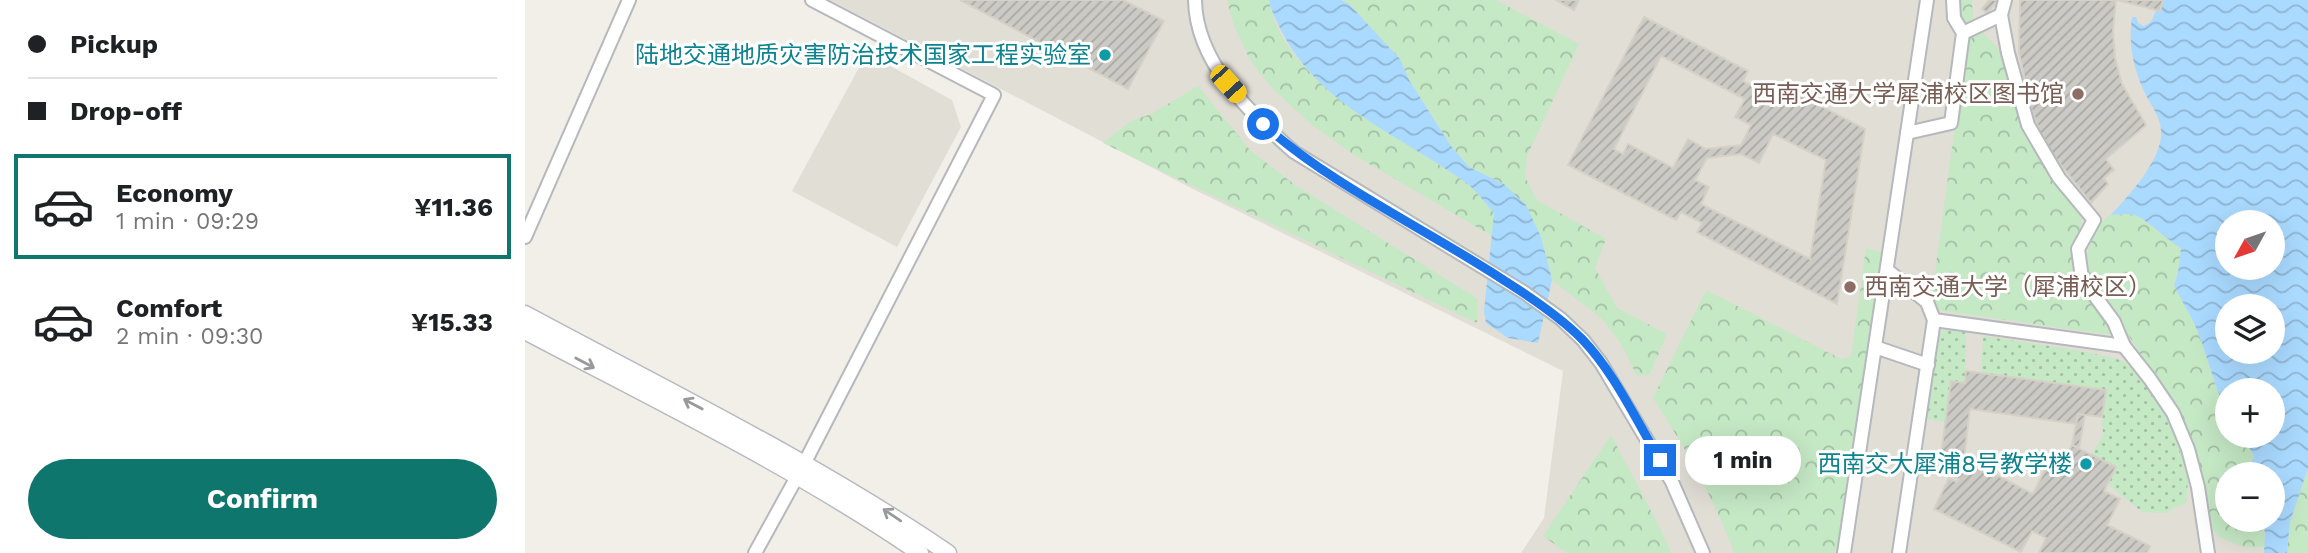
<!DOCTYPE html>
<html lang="en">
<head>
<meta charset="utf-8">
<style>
	body { margin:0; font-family:"Work Sans","Noto Sans SC",sans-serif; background:#f6f6f6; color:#202124; height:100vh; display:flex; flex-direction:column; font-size:26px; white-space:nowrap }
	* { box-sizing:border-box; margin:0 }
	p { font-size:23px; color:#757577 }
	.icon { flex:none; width:38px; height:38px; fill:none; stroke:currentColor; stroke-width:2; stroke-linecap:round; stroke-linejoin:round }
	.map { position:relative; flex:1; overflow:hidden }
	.sheet { display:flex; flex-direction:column; background:#fff; width:525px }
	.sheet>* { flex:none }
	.top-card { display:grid; align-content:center; height:154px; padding:0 28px; background:#fff }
	.needle { width:46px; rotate:230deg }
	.buttons { position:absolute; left:1690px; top:210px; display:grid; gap:14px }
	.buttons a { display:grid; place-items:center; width:70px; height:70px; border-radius:50%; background:#fff; box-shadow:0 7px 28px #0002; font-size:35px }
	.end { position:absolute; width:32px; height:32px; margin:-16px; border:9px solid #1a73e8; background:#fff; box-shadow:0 0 0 4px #fff }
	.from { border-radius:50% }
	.bubble { position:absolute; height:49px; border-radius:24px; background:#fff; box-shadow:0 7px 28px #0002; font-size:23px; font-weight:700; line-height:49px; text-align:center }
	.car { position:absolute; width:21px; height:42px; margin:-21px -10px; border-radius:9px; box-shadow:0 0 5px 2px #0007; background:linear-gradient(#f5c518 24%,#345 0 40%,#f5c518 0 76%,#345 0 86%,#f5c518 0) }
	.top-card b { display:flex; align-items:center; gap:24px; height:66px; font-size:26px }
	.top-card b+b { border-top:2px solid #e0e0e0 }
	.top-card i { width:18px; height:18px; background:#202124 }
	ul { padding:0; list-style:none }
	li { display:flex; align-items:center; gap:21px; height:105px; margin:0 14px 10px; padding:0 14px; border:4px solid transparent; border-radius:0px }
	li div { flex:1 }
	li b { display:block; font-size:26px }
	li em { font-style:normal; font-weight:700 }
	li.current { border-color:#0f766e }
	li>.icon { width:63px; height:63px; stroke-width:1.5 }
	.button { display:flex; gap:14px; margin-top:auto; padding:14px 28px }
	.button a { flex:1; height:80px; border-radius:42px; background:#0f766e; color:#fff; font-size:28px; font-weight:700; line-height:80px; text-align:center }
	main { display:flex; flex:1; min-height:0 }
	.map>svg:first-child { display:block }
</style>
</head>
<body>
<main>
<section class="sheet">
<div class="top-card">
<b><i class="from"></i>Pickup</b>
<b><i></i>Drop-off</b>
</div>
<ul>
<li class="current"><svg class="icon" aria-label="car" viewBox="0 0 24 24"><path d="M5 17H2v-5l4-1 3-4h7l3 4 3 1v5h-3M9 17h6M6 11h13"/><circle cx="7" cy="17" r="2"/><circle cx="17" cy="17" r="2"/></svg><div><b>Economy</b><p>1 min · 09:29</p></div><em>¥11.36</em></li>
<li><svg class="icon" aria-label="car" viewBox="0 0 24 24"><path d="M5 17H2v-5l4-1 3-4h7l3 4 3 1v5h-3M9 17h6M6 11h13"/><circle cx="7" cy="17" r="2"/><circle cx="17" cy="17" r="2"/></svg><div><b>Comfort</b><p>2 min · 09:30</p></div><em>¥15.33</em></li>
</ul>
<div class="button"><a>Confirm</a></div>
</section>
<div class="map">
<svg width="1783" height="553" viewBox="0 0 1783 553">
	<defs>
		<pattern id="grass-dots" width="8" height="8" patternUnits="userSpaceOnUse" patternTransform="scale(1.75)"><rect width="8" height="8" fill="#c5e8c5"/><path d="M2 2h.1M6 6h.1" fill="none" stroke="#a3c0a4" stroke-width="1.8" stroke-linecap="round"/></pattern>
		<pattern id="forest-crowns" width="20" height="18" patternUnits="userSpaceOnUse" patternTransform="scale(1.75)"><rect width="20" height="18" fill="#c5e8c5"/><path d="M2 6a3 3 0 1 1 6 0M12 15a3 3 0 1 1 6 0" fill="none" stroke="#a3c0a4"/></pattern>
		<pattern id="water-waves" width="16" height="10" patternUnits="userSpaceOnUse" patternTransform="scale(1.75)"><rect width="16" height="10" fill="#aadaff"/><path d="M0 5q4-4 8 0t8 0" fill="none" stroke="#8eb4d2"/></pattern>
		<pattern id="building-hatch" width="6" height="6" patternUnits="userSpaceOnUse" patternTransform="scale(1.75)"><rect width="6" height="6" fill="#cccac5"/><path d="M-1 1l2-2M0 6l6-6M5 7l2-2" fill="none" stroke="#a9a8a4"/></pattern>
	</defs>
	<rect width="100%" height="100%" fill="#f1efe8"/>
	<g fill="#e1ded6" fill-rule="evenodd">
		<path d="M305 0H1783V553H996L1019 518 1038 371 668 189ZM1703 222H1748V268H1703ZM1703 306H1748V352H1703ZM1703 390H1748V436H1703ZM1703 474H1748V520H1703Z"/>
		<polygon points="342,53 427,100 436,127 372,247 267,191"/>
	</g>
	<g fill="url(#grass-dots)">
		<polygon points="1421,330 1441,332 1440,383 1426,382 1420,422 1402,419 1413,334"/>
		<polygon points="1458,336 1557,351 1596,360 1610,370 1631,397 1650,433 1663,481 1661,503 1640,513 1617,512 1583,484 1591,467 1567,455 1578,435 1577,417 1580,390 1456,373"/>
	</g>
	<g fill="url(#forest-crowns)">
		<path d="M702 0H744C758 86 881 138 944 185 953 193 961 204 969 213L967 236 829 155 786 124 748 89 726 62 709 26Z"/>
		<polygon points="816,0 971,0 1054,44 1002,156 1000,177 1012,200 1081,239 1070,268 1092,308 1142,334 1125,374 1112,376 1096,344 1077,319 1027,280 1016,237 979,184 944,167 926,146 884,80 875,59 825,5"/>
		<path d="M1432 0H1447L1448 22C1456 32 1474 47 1479 58 1484 69 1484 83 1488 95 1495 120 1505 147 1520 168 1529 181 1552 202 1556 215 1560 228 1542 249 1548 272 1554 297 1579 310 1586 335L1405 309 1443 29 1432 9Z"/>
		<polygon points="673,86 725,150 770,185 953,299 952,323 578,143 606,121 626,114"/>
		<path d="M1586 215C1593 215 1603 213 1609 215 1621 218 1643 241 1656 248L1653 273 1649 285C1655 299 1664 312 1670 325 1681 350 1685 376 1697 400L1703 402V436H1712L1714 442 1724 447 1729 456 1724 469 1725 474H1703V520H1737L1741 547H1719L1703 541 1694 537 1685 527 1679 493 1625 371 1592 316 1566 282 1561 260 1564 247 1569 233 1581 217Z"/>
		<path d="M1341 248 1360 253 1313 553H1209C1189 498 1160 447 1128 398L1181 290 1316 359 1326 356Z"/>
		<polygon points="1086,435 1137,532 1146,553 1042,553 1018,536"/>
		<polygon points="1783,468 1783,553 1762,553 1765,522"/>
	</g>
	<g fill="url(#water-waves)" fill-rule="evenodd">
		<path d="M744 0H816L825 5 875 59 884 80 926 146 944 167 979 184 1001 205 1016 237 1027 280 1013 343 983 338 961 323 959 311 969 213C961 204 953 193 944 185 878 136 794 107 756 30 751 20 746 11 744 0Z"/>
		<path d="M1638 0H1783V468L1765 522 1762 553H1739L1740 533 1737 520H1748V474H1725L1724 469 1729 456 1724 447 1714 442 1712 436H1748V390H1703V402L1697 401C1686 376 1681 350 1670 325 1664 312 1655 299 1649 285L1653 273 1656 248C1643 241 1621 218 1609 215 1603 213 1593 215 1586 215 1604 195 1633 164 1636 137 1638 119 1626 106 1619 91 1608 68 1603 42 1607 17H1611L1613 23 1618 26C1627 24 1628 18 1631 10L1635 11ZM1703 222H1748V268H1703ZM1703 306H1748V352H1703Z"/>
	</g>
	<g fill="url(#building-hatch)" stroke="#d6d1c6" stroke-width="2" fill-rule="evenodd">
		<polygon points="435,0 598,0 639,21 603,89"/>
		<polygon points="1031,0 1054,0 1049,10"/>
		<polygon points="1464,0 1473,0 1462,13 1457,9"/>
		<polygon points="1495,0 1591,0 1588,31 1590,58 1597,84 1621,125 1581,159 1589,170 1579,178 1583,184 1566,203 1529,156 1515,132 1506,108 1494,53"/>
		<polygon points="1592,0 1638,0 1635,11"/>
		<path d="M1119 17 1223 71 1218 81 1242 93 1248 81 1340 129 1312 304 1172 232 1177 223 1156 212 1151 220 1043 165ZM1136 56 1220 99 1210 117 1226 125 1216 145 1181 149 1163 139 1148 168 1103 144 1098 154 1089 149ZM1248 134 1301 160 1285 259 1176 204 1184 187 1170 180 1182 158 1216 154 1234 163Z"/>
		<polygon points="1441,371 1581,390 1577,417 1553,414 1552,424 1445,409 1439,458 1508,494 1524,461 1536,467 1547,445 1591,467 1579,491 1595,499 1582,525 1625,546 1622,553 1514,553 1521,538 1507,531 1496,552 1409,509 1424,478 1432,482 1434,479 1414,469 1426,381 1440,383"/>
		<polygon points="1553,414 1560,415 1554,448 1547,445"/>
	</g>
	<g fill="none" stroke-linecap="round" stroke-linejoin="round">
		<g stroke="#b5b8bc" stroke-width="16">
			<g id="street">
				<path d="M670 0C671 63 725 113 769 152L1000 293 1036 319 1058 340 1076 363 1147 482 1178 553"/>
				<polyline points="1480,0 1476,15 1483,53 1503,125 1534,178 1569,220 1553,249 1557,278 1589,322 1599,346 1625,379 1648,413 1663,449 1673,487 1683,553"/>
				<polyline points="1438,33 1476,15"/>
				<polyline points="1382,133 1426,123 1438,33 1429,18 1428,0"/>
				<polyline points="0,237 104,0"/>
				<polyline points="1362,270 1402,302 1409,320 1374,553"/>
				<polyline points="1409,320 1599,346"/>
				<polyline points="1350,347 1403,365"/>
				<polyline points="230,553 279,464 469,95 287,0"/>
				<polyline points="1319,553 1402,0"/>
			</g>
		</g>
		<g stroke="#b6babf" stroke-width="19">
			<g id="secondary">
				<path d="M0 314C143 391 289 462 423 553"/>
				<path d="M0 331C133 401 271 468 395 553"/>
			</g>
		</g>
		<use href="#street" stroke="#fff" stroke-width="12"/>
		<use href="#secondary" stroke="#fff" stroke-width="16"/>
	</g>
	<defs><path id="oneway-shaft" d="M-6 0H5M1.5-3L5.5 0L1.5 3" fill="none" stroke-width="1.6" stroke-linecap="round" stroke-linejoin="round" transform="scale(1.75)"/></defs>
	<g stroke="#979a9d">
		<use href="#oneway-shaft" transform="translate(60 363) rotate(28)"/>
		<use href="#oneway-shaft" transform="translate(168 404) rotate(-152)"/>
		<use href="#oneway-shaft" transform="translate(367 515) rotate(-146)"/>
	</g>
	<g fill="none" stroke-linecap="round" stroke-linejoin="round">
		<path stroke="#1a73e8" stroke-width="9" d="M738 124C810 188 900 228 980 281 1007 298 1034 316 1057 339 1089 372 1111 420 1135 460"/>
	</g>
	<g fill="#0f9aa8" stroke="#fff" stroke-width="2.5">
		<circle cx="580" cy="55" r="7"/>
		<circle cx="1561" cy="464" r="7"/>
	</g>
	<g fill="#8d6e63" stroke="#fff" stroke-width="2.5">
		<circle cx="1553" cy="94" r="7"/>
		<circle cx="1325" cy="287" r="7"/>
	</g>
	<g text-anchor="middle" stroke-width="6" stroke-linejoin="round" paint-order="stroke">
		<g font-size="24" fill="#0d838f" stroke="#fff" text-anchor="end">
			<text x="566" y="63">陆地交通地质灾害防治技术国家工程实验室</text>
			<text x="1547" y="472">西南交大犀浦8号教学楼</text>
		</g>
		<g font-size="24" fill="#785e54" stroke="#fff" text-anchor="end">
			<text x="1539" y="102">西南交通大学犀浦校区图书馆</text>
			<text x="1339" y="295" text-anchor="start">西南交通大学（犀浦校区）</text>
		</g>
	</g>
</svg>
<div class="buttons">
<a><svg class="needle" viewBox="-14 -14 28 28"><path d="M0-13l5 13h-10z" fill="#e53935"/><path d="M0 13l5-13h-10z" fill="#757577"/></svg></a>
<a><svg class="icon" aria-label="layers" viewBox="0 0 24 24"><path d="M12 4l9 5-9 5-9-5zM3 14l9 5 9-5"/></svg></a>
<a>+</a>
<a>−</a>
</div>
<i class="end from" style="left:738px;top:124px"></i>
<i class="end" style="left:1135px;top:460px"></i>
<div class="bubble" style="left:1160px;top:436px;width:116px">1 min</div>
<i class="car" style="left:703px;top:84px;rotate:138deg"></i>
</div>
</main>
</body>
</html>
